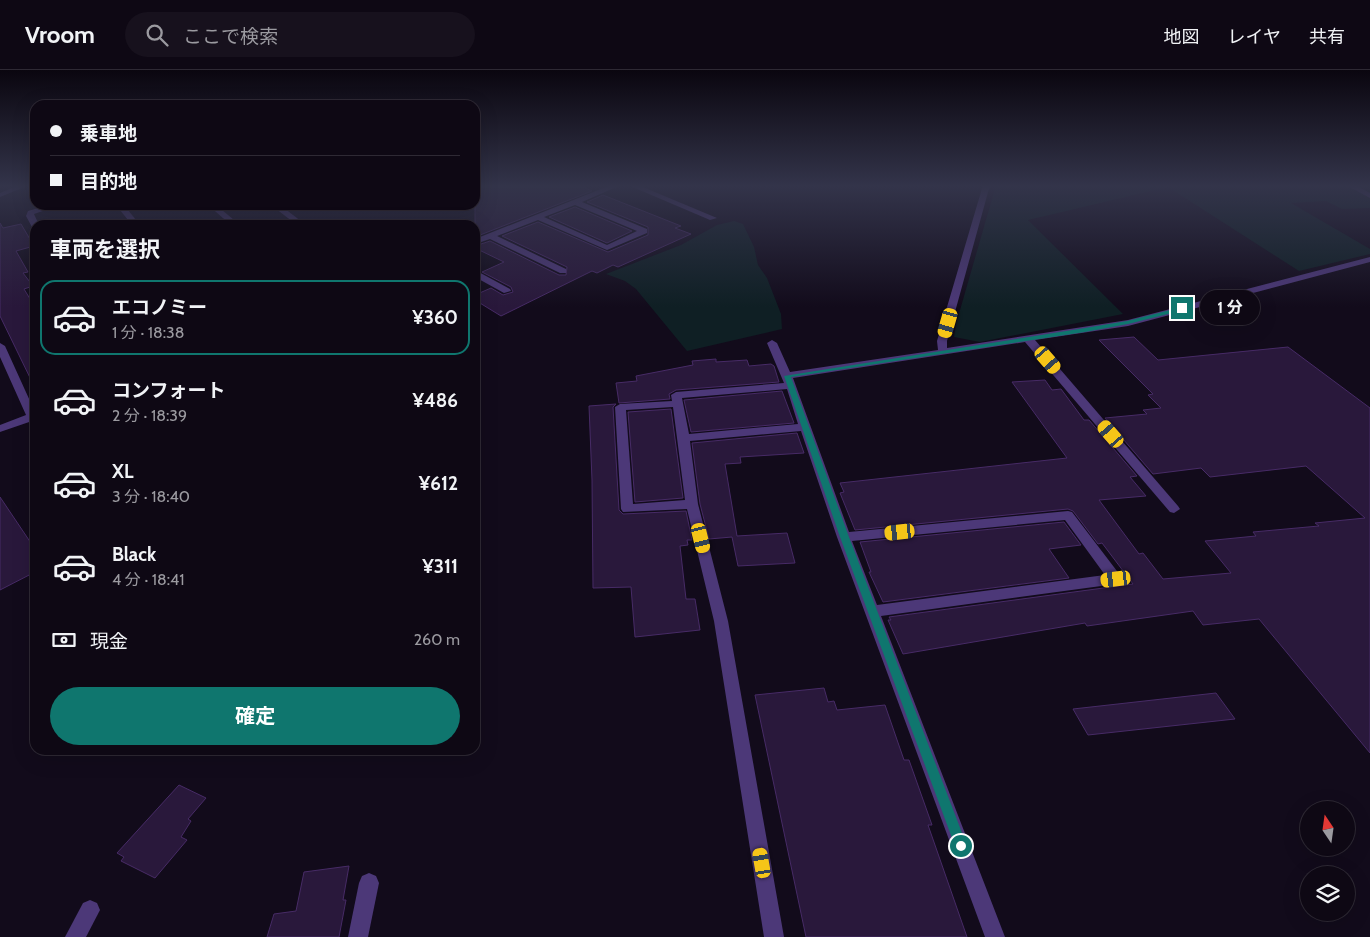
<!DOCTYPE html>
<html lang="ja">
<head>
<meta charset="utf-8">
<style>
	body { margin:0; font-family:Cabin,"Noto Sans JP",sans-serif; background:#17111d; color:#f1f3f6; height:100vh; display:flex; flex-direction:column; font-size:19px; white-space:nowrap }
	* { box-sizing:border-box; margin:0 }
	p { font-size:16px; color:#9b9aa0 }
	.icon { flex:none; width:28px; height:28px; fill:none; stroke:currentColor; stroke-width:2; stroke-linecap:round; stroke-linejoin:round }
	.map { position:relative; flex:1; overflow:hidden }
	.panel { position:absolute; left:30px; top:150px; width:450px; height:535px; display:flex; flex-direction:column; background:#0e0814; border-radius:15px; box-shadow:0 5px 20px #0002,0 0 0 1px #2e2934 }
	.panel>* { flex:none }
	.hud { position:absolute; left:30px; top:30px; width:450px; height:110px; border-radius:15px; box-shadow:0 5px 20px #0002,0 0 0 1px #2e2934; display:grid; align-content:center; height:110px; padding:0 20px; background:#0e0814 }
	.needle { width:32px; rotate:347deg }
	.tools { position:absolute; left:1300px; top:731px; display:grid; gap:10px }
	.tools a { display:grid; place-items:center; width:55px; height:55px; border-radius:50%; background:#0e0814; box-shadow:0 5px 20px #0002,0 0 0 1px #2e2934; font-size:25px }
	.end { position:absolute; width:22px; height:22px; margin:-11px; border:6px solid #0f766e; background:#fff; box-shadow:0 0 0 2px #fff }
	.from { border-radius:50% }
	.bubble { position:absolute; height:35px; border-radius:18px; background:#0e0814; box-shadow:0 5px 20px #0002,0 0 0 1px #2e2934; font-size:16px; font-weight:700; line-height:35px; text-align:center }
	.car { position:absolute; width:15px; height:30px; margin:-15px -8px; border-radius:6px; box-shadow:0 0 4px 1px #0007; background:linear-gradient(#f5c518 24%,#345 0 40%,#f5c518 0 76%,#345 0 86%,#f5c518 0) }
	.hud b { display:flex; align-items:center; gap:18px; height:48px; font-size:19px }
	.hud b+b { border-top:1px solid #2e2934 }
	.hud i { width:12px; height:12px; background:#f1f3f6 }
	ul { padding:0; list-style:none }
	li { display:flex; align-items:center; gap:15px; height:75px; margin:0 10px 8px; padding:0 10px; border:2px solid transparent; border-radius:15px }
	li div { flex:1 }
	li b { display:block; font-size:19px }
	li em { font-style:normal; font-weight:700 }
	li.on { border-color:#0f766e }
	li>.icon { width:45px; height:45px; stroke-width:1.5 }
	h2 { padding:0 20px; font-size:22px; line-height:60px }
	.pay { display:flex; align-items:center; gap:12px; height:55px; padding:0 20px; font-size:19px }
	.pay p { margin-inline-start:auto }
	.primary-button { display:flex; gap:10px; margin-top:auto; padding:10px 20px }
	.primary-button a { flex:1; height:58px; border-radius:30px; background:#0f766e; color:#fff; font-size:20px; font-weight:700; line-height:58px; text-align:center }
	header { display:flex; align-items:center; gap:30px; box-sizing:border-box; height:70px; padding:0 25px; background:#0e0814; border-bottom:1px solid #2e2934 }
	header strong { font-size:24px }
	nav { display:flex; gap:28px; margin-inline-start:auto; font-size:18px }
	.search { width:350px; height:45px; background:#17111d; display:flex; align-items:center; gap:12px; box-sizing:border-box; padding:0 18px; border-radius:28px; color:#9b9aa0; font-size:19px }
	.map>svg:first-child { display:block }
</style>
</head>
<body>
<header>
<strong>Vroom</strong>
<div class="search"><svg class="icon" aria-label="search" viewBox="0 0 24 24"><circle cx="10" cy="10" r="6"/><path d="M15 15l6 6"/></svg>ここで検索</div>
<nav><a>地図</a><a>レイヤ</a><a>共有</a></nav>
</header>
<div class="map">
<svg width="1370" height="867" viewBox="0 0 1370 867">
	<rect width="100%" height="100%" fill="#120b1b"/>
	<g fill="#0f1f24">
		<polygon points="996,115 1370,115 1370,138 1342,139 1326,131 1291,133 1370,179 1370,184 1299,201 1168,117 1028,150 1123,244 980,272 954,267 956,254"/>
		<polygon points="734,151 743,154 754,177 758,195 767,208 781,244 782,259 687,281 636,219 625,211 606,204 681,175 717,155"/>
	</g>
	<g fill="#29183b" stroke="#472b66">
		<polygon points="475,115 578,115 592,121 475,167"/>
		<polygon points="603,125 681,156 675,158 691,164 618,197 613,195 597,203 592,201 501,246 475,230 475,225 491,218 503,225 513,222 511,217 482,202 504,192 475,178 475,176 490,171 559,205 566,205 567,197 502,166 538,152 608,182 648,165 648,157 587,132"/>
		<polygon points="575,137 632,161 607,173 549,147"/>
		<polygon points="0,153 3,158 21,154 34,176 16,181 28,202 23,203 33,216 24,219 35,237 35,318 0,246"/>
		<polygon points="1134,267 1158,290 1288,277 1370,338 1370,683 1259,549 1203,555 1193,541 1087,556 1085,553 903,584 888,550 891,550 889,547 1133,514 1102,473 1098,474 1073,441 1068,439 855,460 840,423 844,422 840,413 1067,388 1012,312 1045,310 1052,320 1061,319 1084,350 1089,350 1137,406 1130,407 1146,426 1099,430 1139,484 1143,483 1163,509 1231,503 1205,471 1256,466 1253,462 1319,456 1315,453 1365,448 1306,396 1210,407 1201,398 1153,404 1105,348 1147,344 1143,340 1161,338 1148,325 1153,324 1099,270"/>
		<polygon points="716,289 716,292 747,290 749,296 771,294 774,296 779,312 676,320 669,324 670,329 619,333 616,313 637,311 636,306 693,295 692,291"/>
		<polygon points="782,321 794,353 691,362 684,330"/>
		<polygon points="616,334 613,337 619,440 623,444 686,441 692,470 687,470 688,475 680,476 686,529 695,529 700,560 635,567 631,517 593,518 592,410 589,336"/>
		<polygon points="671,339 683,428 635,432 628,342"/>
		<polygon points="797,363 804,383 740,387 741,393 725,394 737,466 787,463 795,493 738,496 732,467 709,469 700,434 692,373"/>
		<polygon points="0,427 35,479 35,502 0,520"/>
		<polygon points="1064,452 1081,475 1049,479 1069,508 883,532 869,502 871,502 860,472"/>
		<polygon points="824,618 828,632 834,631 837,640 885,635 904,690 909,690 932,755 928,755 967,867 806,867 755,625"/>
		<polygon points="1216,623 1235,649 1088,665 1073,639"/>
		<polygon points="179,715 206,728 188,749 191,751 181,767 187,770 155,808 121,791 124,787 117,783"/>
		<polygon points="349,796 343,830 346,830 339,867 267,867 274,844 296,841 304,802"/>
	</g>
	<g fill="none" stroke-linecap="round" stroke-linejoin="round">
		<g fill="#4c3878" fill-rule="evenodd">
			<polygon points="19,115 29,115 0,127 0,123"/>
			<path d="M611 115H621L582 132 647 159V163L607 180 538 150 497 166 566 199V203H560L490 169 475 174V169ZM575 135 637 161 607 175 544 147Z"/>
			<polygon points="628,115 638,115 717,148 710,150"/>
			<path d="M983 115H990L947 271V278L1128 250 1370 187V192L1128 256 1035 270 1178 436 1180 439 1174 443 1170 442 1025 272 793 308 849 462 1068 441 1072 442 1123 509 1121 513 1116 514 881 546 1005 867H985L837 467 801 361 690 371 698 434 728 551 784 867H764L714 551 687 439 623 442 621 439 615 337 620 334 672 331 671 325 676 322 784 313 767 273 772 270 777 273 790 302 938 280 937 271ZM787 319 798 354 689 364 682 328ZM673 337 685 430 633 434 626 340ZM1065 450 1105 505 877 535 852 471Z"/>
			<polygon points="1346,115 1355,115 1370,123 1370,128"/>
			<polygon points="49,135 60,135 34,144 39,155 32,157 26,146 28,141"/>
			<polygon points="116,135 124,135 140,155 132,155"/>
			<polygon points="208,135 216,135 240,155 231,155"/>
			<polygon points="271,135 280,135 306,155 297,155"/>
			<polygon points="475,200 510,219 511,221 504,223 475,207"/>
			<polygon points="0,273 5,276 35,342 35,350 0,362 0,355 26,345 0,287"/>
			<polygon points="369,803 376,806 379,813 368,867 348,867 359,813 362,806"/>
			<polygon points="90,830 97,833 100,840 86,867 65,867 83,833"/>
		</g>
	</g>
	<linearGradient id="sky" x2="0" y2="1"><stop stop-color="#0a060f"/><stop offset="0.49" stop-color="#33344a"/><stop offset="1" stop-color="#33344a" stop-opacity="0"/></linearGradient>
	<rect width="1370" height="237" fill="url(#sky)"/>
	<polygon fill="#0f766e" points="1182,237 1184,240 1128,254 1085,262 791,307 849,467 967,776 965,781 961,782 956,781 955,776 840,467 784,306 1085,258 1127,251"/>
</svg>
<div class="tools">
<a><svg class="needle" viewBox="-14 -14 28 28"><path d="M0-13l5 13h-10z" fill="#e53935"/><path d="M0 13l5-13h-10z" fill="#9b9aa0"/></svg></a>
<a><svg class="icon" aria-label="layers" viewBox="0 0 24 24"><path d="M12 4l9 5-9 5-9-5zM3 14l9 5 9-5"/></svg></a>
</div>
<i class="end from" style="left:961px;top:776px"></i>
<i class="end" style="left:1182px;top:238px"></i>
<div class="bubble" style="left:1200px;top:220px;width:60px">1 分</div>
<i class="car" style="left:948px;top:253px;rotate:196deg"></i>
<i class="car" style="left:1048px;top:290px;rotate:139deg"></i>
<i class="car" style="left:1111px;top:364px;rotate:319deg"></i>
<i class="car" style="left:900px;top:462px;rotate:264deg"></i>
<i class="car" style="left:701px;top:468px;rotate:166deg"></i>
<i class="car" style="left:1116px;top:509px;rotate:263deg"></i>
<i class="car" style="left:762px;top:793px;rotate:350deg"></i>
<div class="hud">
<b><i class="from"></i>乗車地</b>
<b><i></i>目的地</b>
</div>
<section class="panel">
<h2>車両を選択</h2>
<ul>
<li class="on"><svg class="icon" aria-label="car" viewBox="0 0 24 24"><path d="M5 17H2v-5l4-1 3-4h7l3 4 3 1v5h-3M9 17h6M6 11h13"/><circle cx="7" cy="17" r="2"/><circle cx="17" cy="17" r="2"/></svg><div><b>エコノミー</b><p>1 分 · 18:38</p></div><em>¥360</em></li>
<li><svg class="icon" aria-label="car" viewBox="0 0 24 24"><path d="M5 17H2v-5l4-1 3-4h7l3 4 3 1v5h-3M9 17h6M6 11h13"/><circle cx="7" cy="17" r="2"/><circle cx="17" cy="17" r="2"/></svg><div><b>コンフォート</b><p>2 分 · 18:39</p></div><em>¥486</em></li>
<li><svg class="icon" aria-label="car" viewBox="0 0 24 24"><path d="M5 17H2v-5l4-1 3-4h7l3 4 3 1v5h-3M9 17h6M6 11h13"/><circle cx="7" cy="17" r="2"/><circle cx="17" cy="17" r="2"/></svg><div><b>XL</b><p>3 分 · 18:40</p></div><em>¥612</em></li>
<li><svg class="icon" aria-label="car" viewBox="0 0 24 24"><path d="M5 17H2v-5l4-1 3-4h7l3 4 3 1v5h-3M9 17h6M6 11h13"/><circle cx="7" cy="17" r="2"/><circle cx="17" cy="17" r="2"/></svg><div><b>Black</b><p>4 分 · 18:41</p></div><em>¥311</em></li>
</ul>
<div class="pay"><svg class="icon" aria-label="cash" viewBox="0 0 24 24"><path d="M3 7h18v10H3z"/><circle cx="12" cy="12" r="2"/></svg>現金<p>260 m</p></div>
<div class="primary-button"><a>確定</a></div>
</section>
</div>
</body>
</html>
